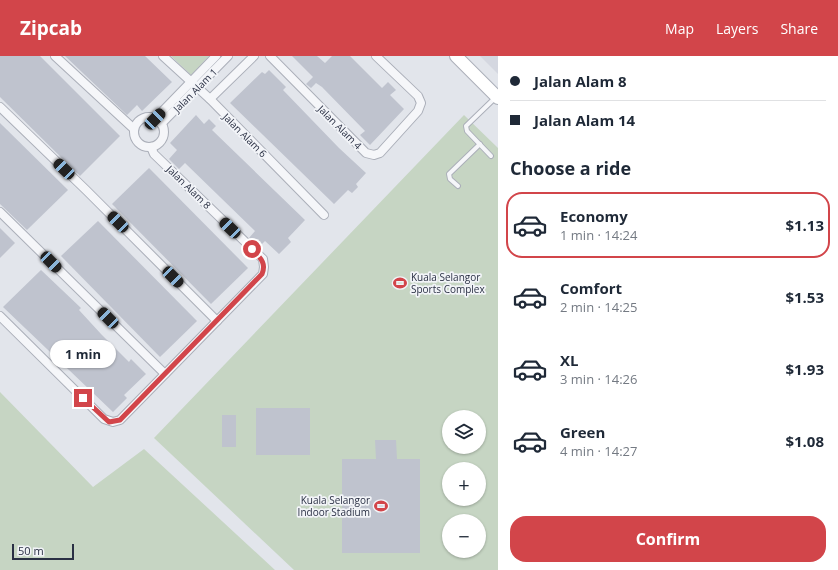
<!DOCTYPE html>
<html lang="en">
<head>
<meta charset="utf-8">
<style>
	body { margin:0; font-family:"Open Sans",sans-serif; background:#f2f2f3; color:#1f2937; height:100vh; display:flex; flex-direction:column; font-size:15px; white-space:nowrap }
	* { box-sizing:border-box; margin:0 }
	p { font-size:13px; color:#747a83 }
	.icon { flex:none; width:22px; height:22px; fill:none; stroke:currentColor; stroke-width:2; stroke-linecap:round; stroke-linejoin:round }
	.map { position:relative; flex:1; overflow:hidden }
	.panel { display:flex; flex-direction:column; background:#fff; width:340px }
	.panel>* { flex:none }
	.top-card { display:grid; align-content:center; height:88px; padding:0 12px; background:#fff }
	.fabs { position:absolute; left:442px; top:354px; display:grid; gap:8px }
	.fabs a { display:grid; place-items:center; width:44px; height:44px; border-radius:50%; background:#fff; box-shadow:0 1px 3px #0004; font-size:20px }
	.scale { position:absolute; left:12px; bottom:10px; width:62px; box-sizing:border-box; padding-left:4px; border:2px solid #2a3044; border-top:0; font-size:11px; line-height:14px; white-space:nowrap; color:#2a3044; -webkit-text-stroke:3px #f2f4f8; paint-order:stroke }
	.end { position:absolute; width:18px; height:18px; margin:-9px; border:5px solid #d2454a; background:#fff; box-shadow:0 0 0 2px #fff }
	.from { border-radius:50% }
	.bubble { position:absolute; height:28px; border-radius:14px; background:#fff; box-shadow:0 1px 3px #0004; font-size:13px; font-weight:700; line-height:28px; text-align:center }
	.car { position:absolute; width:12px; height:24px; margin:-12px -6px; border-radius:5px; box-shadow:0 0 3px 1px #0007; background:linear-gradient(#222 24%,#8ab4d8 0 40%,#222 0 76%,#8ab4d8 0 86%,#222 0) }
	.top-card b { display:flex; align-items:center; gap:14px; height:38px; font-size:15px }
	.top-card b+b { border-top:1px solid #e0e1e3 }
	.top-card i { width:10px; height:10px; background:#1f2937 }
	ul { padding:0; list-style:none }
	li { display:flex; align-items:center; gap:12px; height:66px; margin:0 8px 6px; padding:0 4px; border:2px solid transparent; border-radius:16px }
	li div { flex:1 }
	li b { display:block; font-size:15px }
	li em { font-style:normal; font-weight:700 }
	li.on { border-color:#d2454a }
	li>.icon { width:36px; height:36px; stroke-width:1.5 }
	h2 { padding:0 12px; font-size:18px; line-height:48px }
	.button { display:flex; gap:8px; margin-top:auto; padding:8px 12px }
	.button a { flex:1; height:46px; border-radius:16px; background:#d2454a; color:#fff; font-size:16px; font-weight:700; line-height:46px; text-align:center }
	header { display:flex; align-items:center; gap:24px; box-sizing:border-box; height:56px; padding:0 20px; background:#d2454a; color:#fff }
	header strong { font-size:19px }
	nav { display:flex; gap:22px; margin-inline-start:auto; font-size:14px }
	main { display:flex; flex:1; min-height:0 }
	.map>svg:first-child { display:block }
</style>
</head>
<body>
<header>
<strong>Zipcab</strong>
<nav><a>Map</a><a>Layers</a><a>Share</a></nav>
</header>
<main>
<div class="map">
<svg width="498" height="514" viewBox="0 0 498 514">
	<rect width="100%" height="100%" fill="#e2e5eb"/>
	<polygon fill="#d4d7e0" points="480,0 498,0 498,18"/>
	<g fill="#c6d5c3" fill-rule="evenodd">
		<polygon points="171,0 209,0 191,19"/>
		<path d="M464 59 498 92V514H294L154 382ZM449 361H479V391H449ZM449 413H479V443H449ZM449 465H479V495H449Z"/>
		<polygon points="0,336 93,431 144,393 275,514 0,514"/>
	</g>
	<g fill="#bfc3ce">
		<polygon points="0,0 40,0 120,80 80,120 0,41"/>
		<polygon points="65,0 145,0 172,26 142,55 137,49 127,59"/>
		<polygon points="292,0 317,0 325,7 332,0 350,0 382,32 388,26 396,34 390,39 404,53 370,89 360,79 365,75 322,31 316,27 311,32 306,28 313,21"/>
		<polygon points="269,14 286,31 283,34 339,92 366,117 356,128 358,131 352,137 348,134 334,148 230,47 262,16 265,18"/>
		<polygon points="196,59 204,68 209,63 216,70 212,74 305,164 288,182 291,186 279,198 265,185 259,191 249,182 255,175 185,107 179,113 169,103 177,94 170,87"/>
		<polygon points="0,67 68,134 27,174 0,148"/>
		<polygon points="149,112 248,212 211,248 112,148"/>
		<polygon points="98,165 197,265 160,301 61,200"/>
		<polygon points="0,172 15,187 0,202"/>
		<polygon points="41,214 81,252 79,254 101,278 129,306 131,303 146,318 124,339 127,342 113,356 3,251"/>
		<rect x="256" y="352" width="54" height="47"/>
		<rect x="222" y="359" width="14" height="32"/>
		<polygon points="375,384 396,384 397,403 420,403 420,497 342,497 342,403 376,403"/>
	</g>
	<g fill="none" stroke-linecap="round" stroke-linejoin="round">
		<g stroke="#abafb9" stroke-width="6">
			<g id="lane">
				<polyline points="491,100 467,75 466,70 495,42"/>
				<polyline points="458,130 450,123 449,118 480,88"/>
			</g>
		</g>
		<g stroke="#abafb9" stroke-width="10">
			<g id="street">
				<polyline points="55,0 134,73"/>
				<polyline points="163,0 210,43 324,159"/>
				<polyline points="270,0 366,97 374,99 380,97 418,55 421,47 418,40 376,0"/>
				<polyline points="210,43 254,0"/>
				<polyline points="0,51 86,134 217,265"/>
				<circle cx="149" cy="76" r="15"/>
				<polyline points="155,63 216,0"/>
				<polyline points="161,68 228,0"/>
				<polyline points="0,156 165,318"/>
				<polyline points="0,260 104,363 113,366 120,364 263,218 264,211 263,203 154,98 151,91"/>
			</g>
		</g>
		<g stroke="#abafb9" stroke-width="14">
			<polyline id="secondary" points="456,0 498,42"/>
		</g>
		<use href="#lane" stroke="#f5f6f9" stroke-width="4"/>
		<use href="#street" stroke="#f5f6f9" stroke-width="8"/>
		<use href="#secondary" stroke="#fff" stroke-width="12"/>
	</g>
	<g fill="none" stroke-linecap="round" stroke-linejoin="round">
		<path stroke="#d2454a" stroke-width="5" d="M83 342 109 366 120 364 262 218C267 206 259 201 252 193"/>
	</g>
	<defs>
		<g id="stadium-bare" transform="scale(1.08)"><path d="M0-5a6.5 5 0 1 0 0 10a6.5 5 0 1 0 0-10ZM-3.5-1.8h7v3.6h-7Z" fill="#d2454a" stroke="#f2f4f8" stroke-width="2.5" paint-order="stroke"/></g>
	</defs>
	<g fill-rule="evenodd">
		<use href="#stadium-bare" x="400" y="227"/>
		<use href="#stadium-bare" x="381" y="450"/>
	</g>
	<g text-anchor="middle" stroke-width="3.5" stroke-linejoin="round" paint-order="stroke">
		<g font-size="10" fill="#2a3044" stroke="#f2f4f8">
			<text transform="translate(195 34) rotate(-45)" y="4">Jalan Alam 1</text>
			<text transform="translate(340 71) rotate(45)" y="4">Jalan Alam 4</text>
			<text transform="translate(245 79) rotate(45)" y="4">Jalan Alam 6</text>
			<text transform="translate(189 131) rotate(44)" y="4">Jalan Alam 8</text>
		</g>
		<g font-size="10" fill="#2a3044" stroke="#f2f4f8" text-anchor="start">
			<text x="411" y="225">Kuala Selangor<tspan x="411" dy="12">Sports Complex</tspan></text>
			<text x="370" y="448" text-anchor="end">Kuala Selangor<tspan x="370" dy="12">Indoor Stadium</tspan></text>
		</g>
	</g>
</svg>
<div class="fabs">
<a><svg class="icon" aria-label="layers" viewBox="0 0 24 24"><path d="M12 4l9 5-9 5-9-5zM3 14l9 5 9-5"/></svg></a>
<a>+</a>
<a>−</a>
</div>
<div class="scale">50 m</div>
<i class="end from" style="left:252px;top:193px"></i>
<i class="end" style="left:83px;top:342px"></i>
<div class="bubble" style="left:50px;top:284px;width:66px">1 min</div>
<i class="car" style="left:155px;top:63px;rotate:44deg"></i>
<i class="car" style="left:64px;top:113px;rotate:314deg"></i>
<i class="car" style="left:118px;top:166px;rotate:315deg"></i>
<i class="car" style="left:230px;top:172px;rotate:314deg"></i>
<i class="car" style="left:51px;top:206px;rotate:135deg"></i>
<i class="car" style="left:173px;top:221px;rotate:135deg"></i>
<i class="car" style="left:108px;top:262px;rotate:315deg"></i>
</div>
<section class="panel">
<div class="top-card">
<b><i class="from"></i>Jalan Alam 8</b>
<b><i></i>Jalan Alam 14</b>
</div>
<h2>Choose a ride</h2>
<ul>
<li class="on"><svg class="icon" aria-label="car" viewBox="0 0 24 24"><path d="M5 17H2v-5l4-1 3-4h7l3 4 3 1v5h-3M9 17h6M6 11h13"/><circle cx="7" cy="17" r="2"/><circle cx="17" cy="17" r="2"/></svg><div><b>Economy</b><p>1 min · 14:24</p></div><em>$1.13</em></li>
<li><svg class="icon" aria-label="car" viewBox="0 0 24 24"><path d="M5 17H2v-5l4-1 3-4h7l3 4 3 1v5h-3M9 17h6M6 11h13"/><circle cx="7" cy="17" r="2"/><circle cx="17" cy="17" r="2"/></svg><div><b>Comfort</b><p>2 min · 14:25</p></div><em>$1.53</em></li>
<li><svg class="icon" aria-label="car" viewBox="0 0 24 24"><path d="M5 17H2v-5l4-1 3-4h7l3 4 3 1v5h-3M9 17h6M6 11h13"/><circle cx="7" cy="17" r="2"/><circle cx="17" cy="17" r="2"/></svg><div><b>XL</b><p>3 min · 14:26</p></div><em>$1.93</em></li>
<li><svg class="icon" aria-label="car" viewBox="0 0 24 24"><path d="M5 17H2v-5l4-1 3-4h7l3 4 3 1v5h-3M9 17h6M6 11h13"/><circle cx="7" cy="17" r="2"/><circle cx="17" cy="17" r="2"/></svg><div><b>Green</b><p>4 min · 14:27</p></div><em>$1.08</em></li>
</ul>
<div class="button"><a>Confirm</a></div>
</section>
</main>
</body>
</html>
